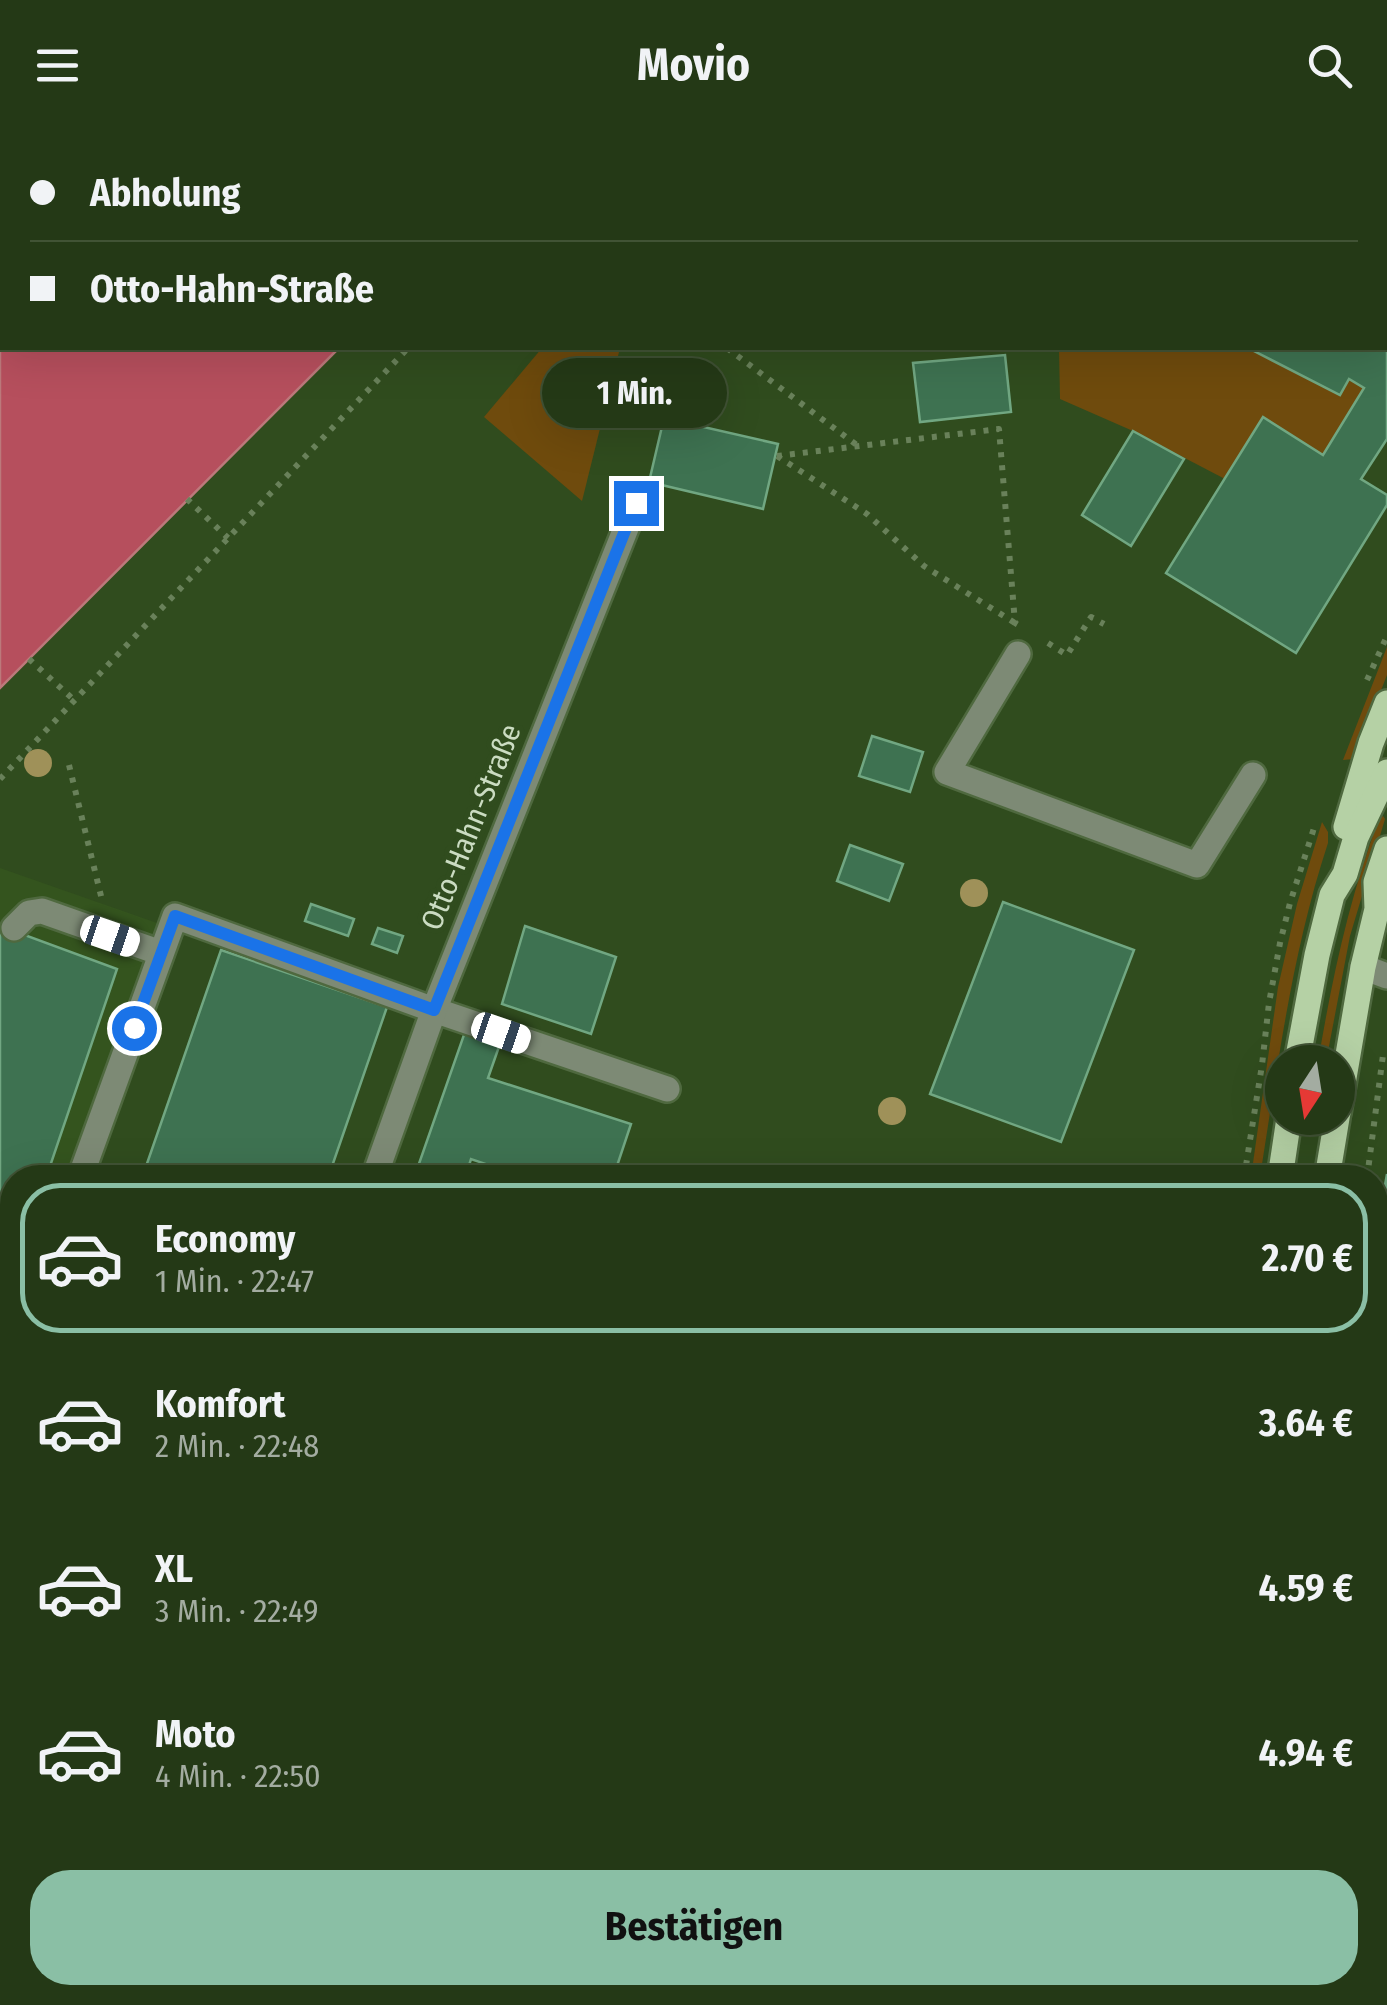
<!DOCTYPE html>
<html lang="de">
<head>
<meta charset="utf-8">
<style>
	body { margin:0; font-family:"Fira Sans Condensed",sans-serif; background:#2c401f; color:#f1f3f6; height:100vh; display:flex; flex-direction:column; font-size:38px; white-space:nowrap }
	* { box-sizing:border-box; margin:0 }
	p { font-size:32px; color:#a3aca1 }
	.icon { flex:none; width:55px; height:55px; fill:none; stroke:currentColor; stroke-width:2; stroke-linecap:round; stroke-linejoin:round }
	.map { position:relative; flex:1; overflow:hidden }
	.details { position:absolute; left:0px; top:1035px; width:1388px; height:840px; display:flex; flex-direction:column; background:#243916; border-radius:40px 40px 0 0; box-shadow:0 10px 40px #0002,0 0 0 2px #415335 }
	.details>* { flex:none }
	.hud { position:absolute; left:0px; top:0px; width:1388px; height:220px; box-shadow:0 10px 40px #0002,0 0 0 2px #415335; display:grid; align-content:center; height:220px; padding:0 30px; background:#243916 }
	.needle { width:65px; rotate:192deg }
	.fabs { position:absolute; left:1265px; top:915px; display:grid; gap:20px }
	.fabs a { display:grid; place-items:center; width:90px; height:90px; border-radius:50%; background:#243916; box-shadow:0 10px 40px #0002,0 0 0 2px #415335; font-size:50px }
	.end { position:absolute; width:45px; height:45px; margin:-22px; border:12px solid #1a73e8; background:#fff; box-shadow:0 0 0 5px #fff }
	.from { border-radius:50% }
	.bubble { position:absolute; height:70px; border-radius:35px; background:#243916; box-shadow:0 10px 40px #0002,0 0 0 2px #415335; font-size:32px; font-weight:700; line-height:70px; text-align:center }
	.car { position:absolute; width:30px; height:60px; margin:-30px -15px; border-radius:12px; box-shadow:0 0 8px 2px #0007; background:linear-gradient(#fff 24%,#345 0 40%,#fff 0 76%,#345 0 86%,#fff 0) }
	.hud b { display:flex; align-items:center; gap:35px; height:95px; font-size:38px }
	.hud b+b { border-top:2px solid #415335 }
	.hud i { width:25px; height:25px; background:#f1f3f6 }
	ul { padding:18px 0 0; list-style:none }
	li { display:flex; align-items:center; gap:30px; height:150px; margin:0 20px 15px; padding:0 10px; border:5px solid transparent; border-radius:40px }
	li div { flex:1 }
	li b { display:block; font-size:38px }
	li em { font-style:normal; font-weight:700 }
	li.active { border-color:#8abfa5 }
	li>.icon { width:90px; height:90px; stroke-width:1.5 }
	.cta { display:flex; gap:20px; margin-top:auto; padding:20px 30px }
	.cta a { flex:1; height:115px; border-radius:40px; background:#8abfa5; color:#111; font-size:40px; font-weight:700; line-height:115px; text-align:center }
	header { display:flex; justify-content:space-between; align-items:center; height:130px; padding:0 30px; background:#243916; font-size:45px; font-weight:700 }
	.map>svg:first-child { display:block }
</style>
</head>
<body>
<header><svg class="icon" aria-label="menu" viewBox="0 0 24 24"><path d="M4 6h16M4 12h16M4 18h16"/></svg>Movio<svg class="icon" aria-label="search" viewBox="0 0 24 24"><circle cx="10" cy="10" r="6"/><path d="M15 15l6 6"/></svg></header>
<div class="map">
<svg width="1387" height="1875" viewBox="0 0 1387 1875">
	<rect width="100%" height="100%" fill="#304c1e"/>
	<polygon fill="#34541e" points="0,738 157,793 66,1047 12,1048 12,1196 0,1231"/>
	<g fill="#6f4b0d">
		<polygon points="880,0 1322,0 1321,2 884,2"/>
		<polygon points="542,218 620,218 582,371 484,287"/>
		<polygon points="1059,218 1248,218 1340,265 1349,249 1364,258 1323,325 1263,287 1225,349 1133,301 1060,269"/>
		<polygon points="1387,517 1387,545 1354,629 1343,630"/>
		<path d="M1383 686 1385 689 1350 806 1326 932H1318C1332 849 1349 768 1379 689Z"/>
		<path d="M1322 692 1328 702V713C1292 822 1278 934 1260 1047H1251L1278 857 1297 774Z"/>
		<polygon points="1375,1561 1387,1565 1387,1640 1375,1726"/>
		<polygon points="1016,1862 1356,1863 1354,1875 984,1875"/>
		<polygon points="202,1863 202,1862 292,1863 279,1875 194,1875"/>
	</g>
	<polygon fill="#b64f5d" stroke="#bc797b" stroke-width="2.5" points="0,0 555,0 553,2 2,2 2,218 339,218 0,558"/>
	<g fill="#3e7251" stroke="#71a782" stroke-width="2.5">
		<polygon points="1322,0 1387,0 1387,90 1385,89 1385,2 1321,2"/>
		<polygon points="1385,187 1387,188 1387,309 1361,349 1387,365 1387,375 1296,523 1166,443 1263,287 1323,325 1364,258 1349,249 1340,265 1248,218 1385,218"/>
		<polygon points="1005,225 1011,282 920,292 913,233"/>
		<polygon points="664,288 778,314 763,379 649,352"/>
		<polygon points="1133,301 1184,329 1131,416 1082,385"/>
		<polygon points="872,606 923,622 910,662 859,646"/>
		<polygon points="850,715 903,734 889,771 837,751"/>
		<polygon points="1003,772 1134,820 1061,1012 930,964"/>
		<polygon points="311,774 354,789 348,806 305,791"/>
		<polygon points="0,796 117,839 46,1048 12,1048 12,1140 0,1136"/>
		<polygon points="525,796 616,827 591,904 502,874"/>
		<polygon points="378,798 403,806 397,823 372,814"/>
		<polygon points="221,820 387,877 328,1048 142,1048"/>
		<polygon points="466,899 501,911 488,948 631,994 613,1048 527,1048 471,1029 465,1048 414,1048"/>
		<polygon points="1387,1044 1387,1170 1375,1168 1375,1111"/>
		<polygon points="1387,1330 1387,1493 1375,1489 1375,1363"/>
		<polygon points="1384,1732 1387,1733 1387,1875 1361,1875 1363,1862 1375,1862 1375,1785"/>
		<polygon points="1043,1862 1104,1862 1113,1875 1026,1875"/>
	</g>
	<g fill="none" stroke-linecap="round" stroke-linejoin="round">
		<g stroke="#4f693f" stroke-width="30">
			<g id="minor">
				<polyline points="1018,524 947,642 1197,735 1253,645"/>
				<polyline points="14,798 29,783 42,781 161,823"/>
				<polyline points="1363,837 1387,846"/>
				<polyline points="80,1048 175,786 434,880 667,959"/>
				<polyline points="374,1048 434,880 636,373"/>
				<polyline points="0,1272 12,1236"/>
				<polyline points="0,1351 12,1359"/>
				<polyline points="0,1417 10,1449 0,1491"/>
				<polyline points="0,1589 12,1593"/>
				<polyline points="741,1862 744,1875"/>
				<polyline points="42,1875 51,1862"/>
			</g>
		</g>
		<g stroke="#4f693f" stroke-width="30">
			<g id="major">
				<polyline points="1346,697 1371,613 1387,573"/>
				<polyline points="1297,932 1317,825 1332,765 1345,744 1356,707 1387,642"/>
				<polyline points="1338,983 1363,837 1377,779 1376,752 1387,719"/>
				<polyline points="1280,1048 1289,988"/>
				<polyline points="1327,1048 1337,988"/>
				<polyline points="309,1875 324,1862"/>
				<polyline points="422,1875 445,1862"/>
			</g>
		</g>
		<g stroke="#69815a" stroke-width="6" stroke-dasharray="5 8" stroke-linecap="butt">
			<polyline points="612,0 614,2"/>
			<polyline points="727,218 858,316"/>
			<polyline points="777,326 999,299 1015,493 1020,496"/>
			<polyline points="777,326 867,384 924,436 1015,493"/>
			<polyline points="187,369 228,408"/>
			<polyline points="1048,513 1067,525 1091,487 1104,494"/>
			<polyline points="29,529 74,570"/>
			<polyline points="1367,550 1387,506"/>
			<polyline points="69,635 102,770"/>
			<polyline points="0,649 408,218"/>
			<polyline points="1244,1048 1262,935 1269,873 1280,813 1290,773 1314,698"/>
			<polyline points="1367,1048 1383,925"/>
			<polyline points="645,1862 669,1875"/>
			<polyline points="505,1875 544,1862"/>
			<polyline points="823,1875 824,1862"/>
			<polyline points="944,1875 984,1862"/>
			<polyline points="1213,1875 1215,1862"/>
		</g>
		<use href="#minor" stroke="#7d8a75" stroke-width="25"/>
		<use href="#major" stroke="#b5d1a5" stroke-width="25"/>
	</g>
	<g fill="#9f9159">
		<circle cx="38" cy="633" r="14"/>
		<circle cx="974" cy="763" r="14"/>
		<circle cx="892" cy="981" r="14"/>
	</g>
	<g fill="none" stroke-linecap="round" stroke-linejoin="round">
		<polyline stroke="#1a73e8" stroke-width="12" points="134,898 175,786 434,880 636,373"/>
	</g>
	<g text-anchor="middle" stroke-width="10" stroke-linejoin="round" paint-order="stroke">
		<g font-size="30" fill="#cbdcc2" stroke="#304c1e">
			<text transform="translate(471 697) rotate(-68)" y="10">Otto-Hahn-Straße</text>
		</g>
	</g>
</svg>
<div class="fabs">
<a><svg class="needle" viewBox="-14 -14 28 28"><path d="M0-13l5 13h-10z" fill="#e53935"/><path d="M0 13l5-13h-10z" fill="#a3aca1"/></svg></a>
</div>
<i class="end from" style="left:134px;top:898px"></i>
<i class="end" style="left:636px;top:373px"></i>
<div class="bubble" style="left:542px;top:228px;width:185px">1 Min.</div>
<i class="car" style="left:110px;top:806px;rotate:109deg"></i>
<i class="car" style="left:501px;top:903px;rotate:109deg"></i>
<div class="hud">
<b><i class="from"></i>Abholung</b>
<b><i></i>Otto-Hahn-Straße</b>
</div>
<section class="details">
<ul>
<li class="active"><svg class="icon" aria-label="car" viewBox="0 0 24 24"><path d="M5 17H2v-5l4-1 3-4h7l3 4 3 1v5h-3M9 17h6M6 11h13"/><circle cx="7" cy="17" r="2"/><circle cx="17" cy="17" r="2"/></svg><div><b>Economy</b><p>1 Min. · 22:47</p></div><em>2.70 €</em></li>
<li><svg class="icon" aria-label="car" viewBox="0 0 24 24"><path d="M5 17H2v-5l4-1 3-4h7l3 4 3 1v5h-3M9 17h6M6 11h13"/><circle cx="7" cy="17" r="2"/><circle cx="17" cy="17" r="2"/></svg><div><b>Komfort</b><p>2 Min. · 22:48</p></div><em>3.64 €</em></li>
<li><svg class="icon" aria-label="car" viewBox="0 0 24 24"><path d="M5 17H2v-5l4-1 3-4h7l3 4 3 1v5h-3M9 17h6M6 11h13"/><circle cx="7" cy="17" r="2"/><circle cx="17" cy="17" r="2"/></svg><div><b>XL</b><p>3 Min. · 22:49</p></div><em>4.59 €</em></li>
<li><svg class="icon" aria-label="car" viewBox="0 0 24 24"><path d="M5 17H2v-5l4-1 3-4h7l3 4 3 1v5h-3M9 17h6M6 11h13"/><circle cx="7" cy="17" r="2"/><circle cx="17" cy="17" r="2"/></svg><div><b>Moto</b><p>4 Min. · 22:50</p></div><em>4.94 €</em></li>
</ul>
<div class="cta"><a>Bestätigen</a></div>
</section>
</div>
</body>
</html>
